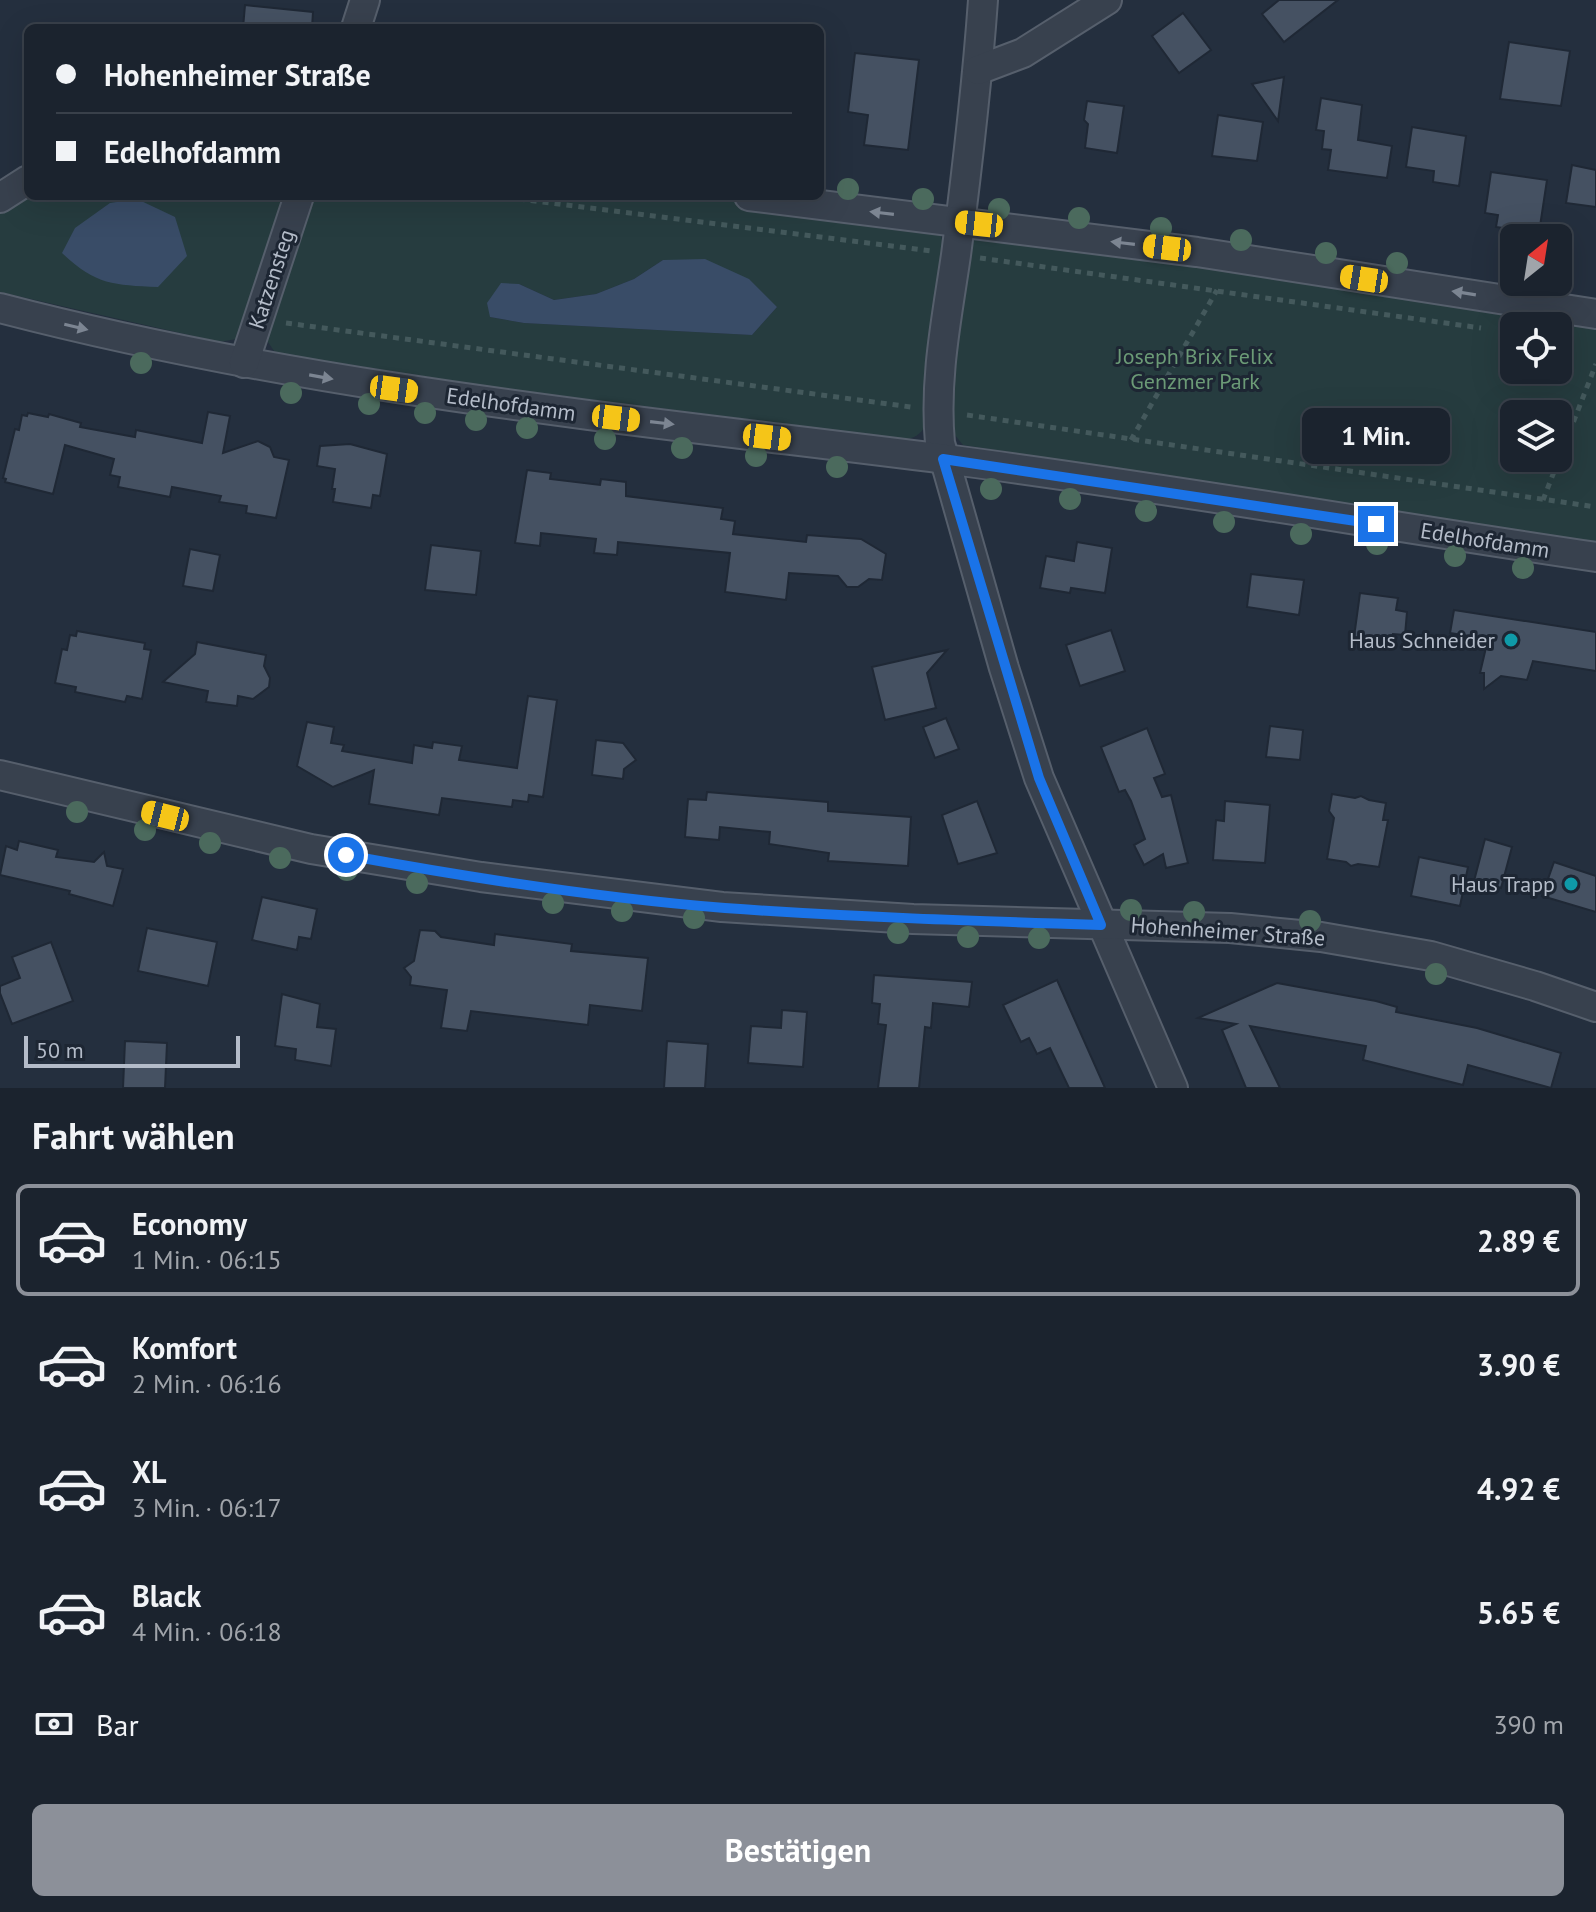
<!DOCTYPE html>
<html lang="de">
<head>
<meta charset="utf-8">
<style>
	body { margin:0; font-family:"PT Sans",sans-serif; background:#282f3a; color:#f1f3f6; height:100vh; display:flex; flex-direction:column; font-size:30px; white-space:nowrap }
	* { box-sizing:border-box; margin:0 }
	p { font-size:26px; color:#a0a4aa }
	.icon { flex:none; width:44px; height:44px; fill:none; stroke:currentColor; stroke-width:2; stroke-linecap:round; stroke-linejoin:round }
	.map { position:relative; height:1088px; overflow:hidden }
	.panel { display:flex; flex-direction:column; background:#1b232e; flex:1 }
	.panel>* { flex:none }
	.banner { position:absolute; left:24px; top:24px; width:800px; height:176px; border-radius:12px; box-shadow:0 8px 32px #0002,0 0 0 2px #39404a; display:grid; align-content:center; height:176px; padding:0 32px; background:#1b232e }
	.needle { width:52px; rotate:30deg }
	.tools { position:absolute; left:1500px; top:224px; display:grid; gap:16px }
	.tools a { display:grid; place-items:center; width:72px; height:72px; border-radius:12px; background:#1b232e; box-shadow:0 8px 32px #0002,0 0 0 2px #39404a; font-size:40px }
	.scale { position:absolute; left:24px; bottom:20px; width:216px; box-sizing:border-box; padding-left:8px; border:4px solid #b4bcc9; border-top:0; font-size:22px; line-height:28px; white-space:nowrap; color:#b4bcc9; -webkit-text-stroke:6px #1d2633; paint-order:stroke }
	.end { position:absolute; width:36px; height:36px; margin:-18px; border:10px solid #1a73e8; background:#fff; box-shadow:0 0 0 4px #fff }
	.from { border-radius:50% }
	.bubble { position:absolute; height:56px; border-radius:12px; background:#1b232e; box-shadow:0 8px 32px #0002,0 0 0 2px #39404a; font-size:26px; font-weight:600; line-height:56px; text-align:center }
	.car { position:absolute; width:24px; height:48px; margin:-24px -12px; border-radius:10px; box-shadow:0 0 6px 2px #0007; background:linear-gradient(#f5c518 24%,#345 0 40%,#f5c518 0 76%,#345 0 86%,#f5c518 0) }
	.banner b { display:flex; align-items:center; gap:28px; height:76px; font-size:30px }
	.banner b+b { border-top:2px solid #39404a }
	.banner i { width:20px; height:20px; background:#f1f3f6 }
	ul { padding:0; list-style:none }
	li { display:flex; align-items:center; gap:24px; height:112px; margin:0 16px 12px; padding:0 16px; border:4px solid transparent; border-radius:12px }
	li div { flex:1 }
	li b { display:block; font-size:30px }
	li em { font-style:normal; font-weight:600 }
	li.on { border-color:#8c9099 }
	li>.icon { width:72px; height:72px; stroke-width:1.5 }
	h2 { padding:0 32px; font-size:36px; line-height:96px }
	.pay { display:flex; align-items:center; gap:20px; height:88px; padding:0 32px; font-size:30px }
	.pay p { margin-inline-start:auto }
	.primary-button { display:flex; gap:16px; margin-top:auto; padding:16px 32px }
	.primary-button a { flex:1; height:92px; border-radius:12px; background:#8c9099; color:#fff; font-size:32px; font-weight:600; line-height:92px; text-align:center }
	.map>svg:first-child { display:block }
</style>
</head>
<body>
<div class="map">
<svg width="1596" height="1088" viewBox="0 0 1596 1088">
	<rect width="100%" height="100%" fill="#242f3e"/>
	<g fill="#263c3f" fill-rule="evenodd">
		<polygon points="28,196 288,196 241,334 236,339 220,342 0,292 0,205"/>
		<path d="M311 196H712L927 223 939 229 944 247 926 425C920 435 914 439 903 439L493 387 282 354 274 351 266 339ZM663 260 777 307 752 335 524 323 490 317 519 284 554 300 596 294 634 279Z"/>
		<path d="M976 234 1596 319V542L963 445 950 429 955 327 970 239ZM1514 326H1558V370H1514ZM1514 414H1558V458H1514Z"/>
	</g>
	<g fill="#394c67">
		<path d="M137 199 175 217 187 256 158 287C113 285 96 285 62 253L75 228 110 203Z"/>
		<polygon points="705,259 749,279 777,307 752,335 524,323 490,317 487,303 501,283 519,284 554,300 596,294 634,279 663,260"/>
	</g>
	<g fill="#455162" stroke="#1f2835" stroke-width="2">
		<polygon points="1279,0 1338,0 1284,42 1262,14"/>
		<polygon points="245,5 313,12 312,28 243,28"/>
		<polygon points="1183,13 1211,50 1179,73 1152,36"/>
		<polygon points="1509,42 1570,51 1561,106 1500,99"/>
		<polygon points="855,53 919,60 908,150 864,145 868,115 848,112"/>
		<polygon points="1284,77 1278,121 1252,84"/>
		<polygon points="1321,98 1362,105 1358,140 1392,146 1387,178 1328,170 1331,150 1322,149 1324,131 1316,130"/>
		<polygon points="1087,101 1124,106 1117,153 1085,148 1088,124 1084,120"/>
		<polygon points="1218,115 1263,122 1257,161 1212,156"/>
		<polygon points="1412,127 1466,136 1459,186 1433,182 1434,171 1406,167"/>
		<polygon points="1572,165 1596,170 1596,207 1566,203"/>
		<polygon points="1491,172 1547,180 1539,233 1496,227 1498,215 1485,213"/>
		<polygon points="208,412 230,416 223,453 258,441 270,447 274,457 289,460 276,518 246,513 247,506 219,502 221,496 172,487 170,497 118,487 120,477 110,475 114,459 65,445 53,494 5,482 6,479 3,478 15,429 19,430 22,415 27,416 28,413 48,417 49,414 81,423 80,427 135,437 136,430 202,443"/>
		<polygon points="350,444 387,454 380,496 373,495 371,508 333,502 335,489 332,489 335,469 317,466 320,446"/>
		<polygon points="527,470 551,473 550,479 600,485 601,479 626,482 626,496 723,508 721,519 735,521 733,534 806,542 807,535 861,539 886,554 882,580 869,579 858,587 847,587 838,576 789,573 786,600 725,592 730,553 618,542 617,555 594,553 596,539 541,533 540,546 515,543"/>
		<polygon points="1077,542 1112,548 1105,593 1071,588 1070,593 1040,588 1046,556 1074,561"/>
		<polygon points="431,545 481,551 476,595 425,590"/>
		<polygon points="190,549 220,555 213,591 183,586"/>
		<polygon points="1251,574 1304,580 1299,615 1247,607"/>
		<polygon points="1360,593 1398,598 1396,610 1407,612 1405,635 1393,634 1392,643 1354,637"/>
		<polygon points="1454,610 1596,632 1596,671 1533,661 1527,680 1501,676 1484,689 1484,673 1480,673 1488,639 1450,633"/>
		<polygon points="1111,630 1125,671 1080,686 1066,645"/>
		<polygon points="77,631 145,643 144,649 151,650 142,699 127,696 125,702 75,692 76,687 55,683 62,649 67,650 70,635 76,636"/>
		<polygon points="197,642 266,655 264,666 270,678 269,687 253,699 238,696 237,706 206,702 208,691 163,682 195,654"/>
		<polygon points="947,650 927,673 936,708 885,720 872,667"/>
		<polygon points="528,696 557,700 543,797 529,795 528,802 513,800 512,807 442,798 439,815 369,804 374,770 333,787 297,766 307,722 334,727 331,743 344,745 342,751 412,763 414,745 432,748 433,742 462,746 459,760 517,768"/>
		<polygon points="946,718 959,749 935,758 923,727"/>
		<polygon points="1270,726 1303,730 1300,760 1266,757"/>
		<polygon points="1147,728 1165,774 1154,778 1162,797 1171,795 1188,863 1166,868 1163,854 1144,865 1134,845 1145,839 1131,801 1125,790 1119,792 1101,747"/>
		<polygon points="596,740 623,743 636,760 624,769 623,779 592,775"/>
		<polygon points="707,792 828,802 828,811 911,817 908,866 828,861 829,853 769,844 770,832 720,827 719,840 685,837 688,799 706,800"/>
		<polygon points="1332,794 1355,798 1361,796 1369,800 1386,803 1383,820 1388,820 1379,867 1358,864 1351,866 1346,862 1327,859 1334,818 1329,811"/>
		<polygon points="977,801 997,853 958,864 942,815"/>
		<polygon points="1225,801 1270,805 1265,863 1213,860 1216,820 1224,821"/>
		<polygon points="1485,839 1512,847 1501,888 1474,881"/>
		<polygon points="19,841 58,850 56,857 94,862 104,852 107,866 123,869 113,906 69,894 70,891 0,875 6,846 17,850"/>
		<polygon points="1419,857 1468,867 1460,906 1411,896"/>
		<polygon points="1554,862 1596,876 1596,912 1542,896"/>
		<polygon points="262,897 317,909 311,939 299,937 297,950 252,940"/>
		<polygon points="147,928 217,942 208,986 138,971"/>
		<polygon points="420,930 435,931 441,937 494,945 495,934 572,944 571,951 648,958 642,1011 590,1005 588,1025 471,1011 467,1031 441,1028 447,990 410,985 411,977 404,968 414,961"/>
		<polygon points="51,942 73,1001 12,1024 0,993 0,986 20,978 12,957"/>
		<polygon points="874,975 972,982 969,1007 933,1003 931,1028 925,1027 919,1088 878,1088 886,1025 878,1024 880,1004 872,1003"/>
		<polygon points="1057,980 1105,1088 1069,1088 1050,1048 1037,1054 1029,1038 1021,1042 1003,1005"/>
		<polygon points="1277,983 1376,1001 1397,1007 1396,1012 1477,1028 1561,1053 1551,1088 1468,1065 1463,1085 1363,1060 1366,1046 1250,1026 1280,1088 1246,1088 1222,1030 1236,1024 1198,1018"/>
		<polygon points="282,994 320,1004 317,1027 336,1029 331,1066 295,1060 296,1049 275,1046"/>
		<polygon points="782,1010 807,1012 803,1067 748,1063 751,1026 781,1028"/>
		<polygon points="125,1041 167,1043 165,1088 123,1088"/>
		<polygon points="667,1041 708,1044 705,1088 664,1088"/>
	</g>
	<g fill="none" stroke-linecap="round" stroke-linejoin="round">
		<g stroke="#565f6c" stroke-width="32">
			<g id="street">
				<path d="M983 0C977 85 967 170 956 255 947 317 934 379 940 443L1004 668 1039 778 1173 1088"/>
				<polyline points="356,28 365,0"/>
				<polyline points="978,70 1023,53 1107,0"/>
				<polyline points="749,196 1197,252 1596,314"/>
				<polyline points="0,198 28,180"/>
				<path d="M0 308C310 389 629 419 945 459 1163 487 1379 525 1596 557"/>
				<polyline points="244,363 299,196"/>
				<polyline points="0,775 311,849 481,877 722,907 913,919 1230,928 1321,937 1431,956 1535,986 1596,1007"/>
			</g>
		</g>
		<g stroke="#44595c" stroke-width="5" stroke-dasharray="6 6" stroke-linecap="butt">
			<polyline points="495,196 931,251"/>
			<polyline points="980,258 1481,328"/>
			<polyline points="286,323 911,407"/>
			<polyline points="967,415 1596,507"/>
			<polyline points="1131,440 1217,290"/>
			<polyline points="1543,500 1596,364"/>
		</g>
		<use href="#street" stroke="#38414e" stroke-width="28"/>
	</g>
	<g fill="#4b6a5d">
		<circle cx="848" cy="189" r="11"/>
		<circle cx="923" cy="199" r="11"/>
		<circle cx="999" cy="209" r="11"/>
		<circle cx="1079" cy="218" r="11"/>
		<circle cx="1161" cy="228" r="11"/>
		<circle cx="1241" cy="240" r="11"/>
		<circle cx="1326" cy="253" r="11"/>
		<circle cx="1397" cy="263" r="11"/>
		<circle cx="141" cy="363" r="11"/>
		<circle cx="291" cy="393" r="11"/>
		<circle cx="369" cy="404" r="11"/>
		<circle cx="425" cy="413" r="11"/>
		<circle cx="476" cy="420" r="11"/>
		<circle cx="527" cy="428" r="11"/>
		<circle cx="605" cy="439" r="11"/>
		<circle cx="682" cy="448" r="11"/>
		<circle cx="756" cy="456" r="11"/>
		<circle cx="837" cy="467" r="11"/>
		<circle cx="991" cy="489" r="11"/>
		<circle cx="1070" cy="499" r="11"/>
		<circle cx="1146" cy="511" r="11"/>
		<circle cx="1224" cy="522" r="11"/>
		<circle cx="1301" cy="534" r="11"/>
		<circle cx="1377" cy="544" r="11"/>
		<circle cx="1455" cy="556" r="11"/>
		<circle cx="1523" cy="568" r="11"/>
		<circle cx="77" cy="812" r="11"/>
		<circle cx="145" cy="830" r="11"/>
		<circle cx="210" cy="843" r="11"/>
		<circle cx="280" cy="858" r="11"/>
		<circle cx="347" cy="870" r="11"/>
		<circle cx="417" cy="883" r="11"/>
		<circle cx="553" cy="903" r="11"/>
		<circle cx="1131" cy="910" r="11"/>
		<circle cx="622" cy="911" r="11"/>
		<circle cx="1194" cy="912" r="11"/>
		<circle cx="694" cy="918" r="11"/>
		<circle cx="1310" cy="921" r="11"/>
		<circle cx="898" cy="933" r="11"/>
		<circle cx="968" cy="937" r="11"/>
		<circle cx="1039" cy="938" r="11"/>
		<circle cx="1436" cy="974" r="11"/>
	</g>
	<defs><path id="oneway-solid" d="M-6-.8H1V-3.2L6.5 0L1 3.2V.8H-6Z" transform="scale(2)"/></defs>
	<g fill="#7c8592">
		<use href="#oneway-solid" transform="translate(882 213) rotate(-173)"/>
		<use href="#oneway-solid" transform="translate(1123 243) rotate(-173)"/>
		<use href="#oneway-solid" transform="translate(1464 293) rotate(-171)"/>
		<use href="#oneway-solid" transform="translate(76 327) rotate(13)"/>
		<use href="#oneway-solid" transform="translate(321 377) rotate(10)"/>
		<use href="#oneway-solid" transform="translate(662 423) rotate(7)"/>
	</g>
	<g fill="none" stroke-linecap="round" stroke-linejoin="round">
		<path stroke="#1a73e8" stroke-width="10" d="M346 855C471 878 598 898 725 908 850 917 975 921 1101 925L1039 778 943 459 1376 524"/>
	</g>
	<g fill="#0f9aa8" stroke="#1d2633" stroke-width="3">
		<circle cx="1511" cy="640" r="8"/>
		<circle cx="1571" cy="884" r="8"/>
	</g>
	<g text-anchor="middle" stroke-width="6" stroke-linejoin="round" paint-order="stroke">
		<g font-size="22" fill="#b4bcc9" stroke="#1d2633">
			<text transform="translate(271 279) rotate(-72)" y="8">Katzensteg</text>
			<text transform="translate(511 404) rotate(8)" y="8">Edelhofdamm</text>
			<text transform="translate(1485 540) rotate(9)" y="8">Edelhofdamm</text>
			<text transform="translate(1228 931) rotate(4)" y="8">Hohenheimer Straße</text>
		</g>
		<g font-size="22" fill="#6b9a76" stroke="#1d2633">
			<text x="1195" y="364">Joseph Brix Felix<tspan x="1195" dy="25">Genzmer Park</tspan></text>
		</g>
		<g font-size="22" fill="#b4bcc9" stroke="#1d2633" text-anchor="end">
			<text x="1495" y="648">Haus Schneider</text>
			<text x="1555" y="892">Haus Trapp</text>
		</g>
	</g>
</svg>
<div class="tools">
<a><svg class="needle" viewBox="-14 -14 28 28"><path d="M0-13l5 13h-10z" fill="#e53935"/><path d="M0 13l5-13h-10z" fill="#a0a4aa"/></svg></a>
<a><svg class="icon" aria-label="locate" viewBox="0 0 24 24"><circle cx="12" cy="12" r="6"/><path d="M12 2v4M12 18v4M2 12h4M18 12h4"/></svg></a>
<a><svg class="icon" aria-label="layers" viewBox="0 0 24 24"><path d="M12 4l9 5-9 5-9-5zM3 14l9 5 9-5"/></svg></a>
</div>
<div class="scale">50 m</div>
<i class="end from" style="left:346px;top:855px"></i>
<i class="end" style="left:1376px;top:524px"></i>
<div class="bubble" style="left:1302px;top:408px;width:148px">1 Min.</div>
<i class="car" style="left:979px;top:224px;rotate:276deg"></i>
<i class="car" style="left:1167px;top:248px;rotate:277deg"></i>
<i class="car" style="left:1364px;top:279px;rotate:279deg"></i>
<i class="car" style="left:394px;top:389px;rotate:98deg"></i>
<i class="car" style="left:616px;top:418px;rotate:97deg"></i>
<i class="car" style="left:767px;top:437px;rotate:97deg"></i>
<i class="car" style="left:165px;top:816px;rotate:284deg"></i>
<div class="banner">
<b><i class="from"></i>Hohenheimer Straße</b>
<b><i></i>Edelhofdamm</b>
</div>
</div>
<section class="panel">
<h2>Fahrt wählen</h2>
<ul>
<li class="on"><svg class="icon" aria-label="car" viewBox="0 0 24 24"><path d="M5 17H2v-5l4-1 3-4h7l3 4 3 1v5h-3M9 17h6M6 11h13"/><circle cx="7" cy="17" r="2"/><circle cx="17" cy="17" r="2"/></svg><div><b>Economy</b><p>1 Min. · 06:15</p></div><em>2.89 €</em></li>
<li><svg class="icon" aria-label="car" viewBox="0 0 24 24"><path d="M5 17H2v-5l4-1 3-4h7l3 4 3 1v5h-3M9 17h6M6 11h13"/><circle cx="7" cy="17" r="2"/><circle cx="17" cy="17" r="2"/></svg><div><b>Komfort</b><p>2 Min. · 06:16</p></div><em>3.90 €</em></li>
<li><svg class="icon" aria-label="car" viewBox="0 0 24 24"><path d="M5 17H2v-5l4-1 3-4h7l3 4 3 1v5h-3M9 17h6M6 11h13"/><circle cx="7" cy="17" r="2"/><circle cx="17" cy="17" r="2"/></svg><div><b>XL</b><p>3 Min. · 06:17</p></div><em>4.92 €</em></li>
<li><svg class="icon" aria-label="car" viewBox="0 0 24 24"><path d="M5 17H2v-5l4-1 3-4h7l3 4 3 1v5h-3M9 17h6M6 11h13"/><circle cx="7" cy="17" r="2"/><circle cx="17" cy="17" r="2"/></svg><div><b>Black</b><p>4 Min. · 06:18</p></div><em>5.65 €</em></li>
</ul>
<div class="pay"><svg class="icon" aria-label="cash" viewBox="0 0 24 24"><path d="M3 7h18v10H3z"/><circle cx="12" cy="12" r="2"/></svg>Bar<p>390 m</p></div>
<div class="primary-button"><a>Bestätigen</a></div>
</section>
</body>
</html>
